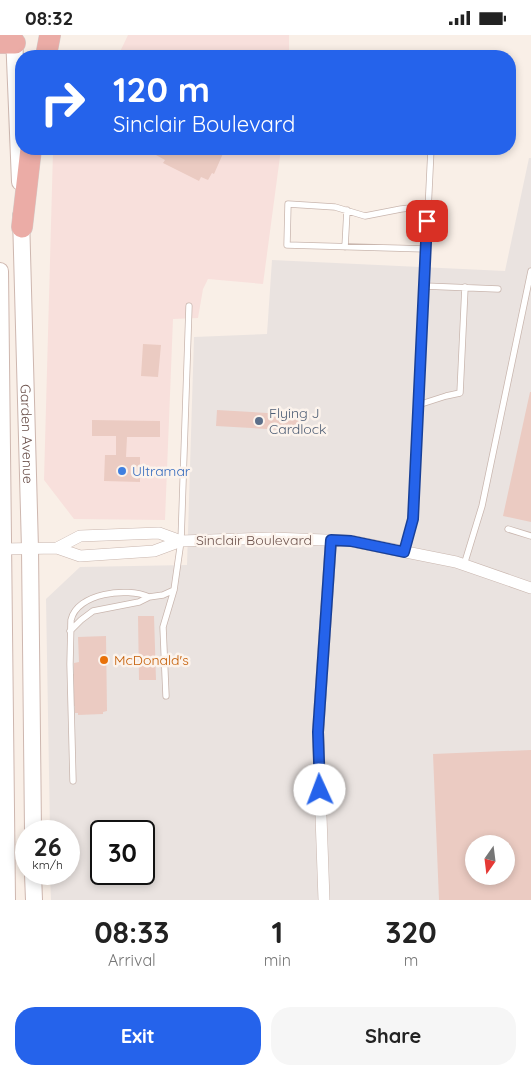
<!DOCTYPE html>
<style>
:root{--surface:#fff;--page:#f6f6f6;--text:#222;--muted:#767676;--accent:#2563eb}
body{margin:0;font-family:Quicksand,sans-serif;background:var(--page);color:var(--text);height:100vh;display:flex;flex-direction:column;font-size:19px;white-space:nowrap}
*{box-sizing:border-box;margin:0}
p{font-size:16px;color:var(--muted)}
.icon{flex:none;width:28px;height:28px;fill:none;stroke:currentColor;stroke-width:2;stroke-linecap:round;stroke-linejoin:round}
.map{position:relative;height:865px;overflow:hidden}
.panel{display:flex;flex-direction:column;background:var(--surface);flex:1}
.panel>*{flex:none}
.guide{position:absolute;left:15px;top:15px;width:501px;height:105px;border-radius:20px;box-shadow:0 2px 8px #0003;background:#2563eb;color:#fff;overflow:hidden}
.needle{width:32px;rotate:194deg}
.tools{position:absolute;left:465px;top:800px;display:grid;gap:10px}
.tools a{display:grid;place-items:center;width:50px;height:50px;border-radius:50%;background:var(--surface);box-shadow:0 2px 8px #0003;font-size:25px}
.speed{position:absolute;left:15px;top:785px;display:flex;gap:10px;font-size:25px;font-weight:700;text-align:center}
.speed>*{display:grid;place-content:center;width:65px;height:65px;border-radius:50%;background:var(--surface);box-shadow:0 2px 8px #0003;line-height:1}
.speed small{font-size:12px;font-weight:400}
.speed .limit{border:2px solid #111;border-radius:8px;background:#fff;color:#111}
.pin{position:absolute;display:grid;place-items:center;width:42px;height:42px;color:#fff;margin:-21px;border-radius:10px;box-shadow:0 2px 8px #0006}
.me{position:absolute;width:55px;margin:-28px;rotate:358deg;stroke-linejoin:round;filter:drop-shadow(0 0 4px #0008)}
.turn{display:flex;align-items:center;gap:18px;height:105px;padding:0 15px;font-size:22px}
.turn .icon{width:65px;height:65px;stroke-width:2.5}
.turn b{display:block;font-size:35px;line-height:42px}
.eta{display:flex;justify-content:space-evenly;align-items:center;height:85px;text-align:center}
.eta b{font-size:30px;font-weight:700;line-height:35px}
.action{display:flex;gap:10px;margin-top:auto;padding:10px 15px}
.action a{flex:1;height:58px;border-radius:20px;background:var(--accent);color:#fff;font-size:20px;font-weight:700;line-height:58px;text-align:center}
.action a+a{background:var(--page);color:var(--text)}
.status{display:flex;justify-content:space-between;align-items:center;height:35px;padding:0 25px;background:var(--surface);direction:ltr}
.status svg{height:14px;fill:currentColor}
.map>svg:first-child{display:block}
</style>
<div class="status"><b>08:32</b><svg viewBox="0 0 49 12"><path d="M0 12V9h3v3zM5 12V6h3v6zM10 12V3h3v9zM15 12V0h3v12zM26 1h20v11H26zM47 4h2v5h-2z"/></svg></div>
<div class="map">
<svg width="531" height="865" viewBox="0 0 531 865">
<rect width="100%" height="100%" fill="#f9efe7"/>
<path fill="#f8e0dc" d="M128 0H289V21H118Z
M61 114H281L263 249 208 244 203 254 198 283 173 284 165 485 74 484 44 445 53 116Z"/>
<path fill="#eae3e0" fill-rule="evenodd" d="M529 123H531V865H51L50 839H69V796H50L46 564 80 532 187 530 194 302 267 299 272 225 505 236ZM101 796H144V839H101ZM474 809H506V841H474Z"/>
<path fill="#ebcbc2" fill-rule="evenodd" d="M159 114H225L214 139 212 138 208 145 201 142 199 146 163 128 165 125 156 120Z
M143 309 161 310 158 342 141 341Z
M530 357H531V487L503 481Z
M217 375 302 380 301 396 216 391Z
M92 385 160 386V402H127L126 422H140V447L104 446 105 420H116V401H92Z
M138 581H154L156 645H139Z
M106 601 107 676 103 677V679L78 680V678H75V671H73L72 639H74V628L79 627 78 602Z
M531 715V865H439L433 719ZM474 809H506V841H474Z"/>
<g fill="none" stroke-linecap="round" stroke-linejoin="round">
<defs>
<path id="service" d="M345 212 347 175
M426 214 287 210 288 169 335 172 365 181 401 174 428 171
M424 251 498 254
M418 370 446 361 460 358 465 252
M508 494 531 501
M404 517 413 484 431 114
M464 530 482 471 531 236
M70 596 81 585 93 576 139 567 149 562 163 560 174 555
M166 661 163 592 174 555 181 506 189 271
M73 746 70 629 71 585C77 558 127 552 149 562"/>
<path id="minor" d="M57 513 80 501 159 498 181 506
M3 514 57 513 80 521 154 516 181 506 272 503 351 506 456 527 531 553
M324 865 318 697 331 505"/>
<g id="secondary">
<path d="M14 0 20 147"/>
<path id="s1" d="M21 181 30 514 33 796"/>
<path d="M0 236 7 865"/>
<path d="M33 839 34 865"/>
</g>
<path id="motorway" d="M0 8H15
M46 21 50 0
M22 192 31 114"/>
</defs>
<use href="#service" stroke="#c9b6ae" stroke-width="7"/>
<use href="#minor" stroke="#c9b6ae" stroke-width="12"/>
<use href="#secondary" stroke="#ceb7af" stroke-width="18"/>
<use href="#motorway" stroke="#d4ccca" stroke-width="22"/>
<use href="#service" stroke="#fff" stroke-width="5.5"/>
<use href="#minor" stroke="#fff" stroke-width="11"/>
<use href="#secondary" stroke="#fff" stroke-width="16"/>
<use href="#motorway" stroke="#ebaca6" stroke-width="21"/>
</g>
<g fill="none" stroke-linecap="round" stroke-linejoin="round">
<defs>
<path id="route" d="M320 755 318 697 331 505 351 506 404 517 413 484 427 186"/>
</defs>
<use href="#route" stroke="#184099" stroke-width="12"/>
<use href="#route" stroke="#2563eb" stroke-width="9"/>
</g>
<circle fill="#5c6f8a" stroke="#fcf3ec" stroke-width="2" cx="259" cy="386" r="5"/>
<circle fill="#3f7fe0" stroke="#fcf3ec" stroke-width="2" cx="122" cy="436" r="5"/>
<circle fill="#e8710a" stroke="#fcf3ec" stroke-width="2" cx="104" cy="625" r="5"/>
<g text-anchor="middle" stroke-width="5" stroke-linejoin="round" paint-order="stroke">
<g font-size="14" fill="#4e5e75" stroke="#fcf3ec" text-anchor="start">
<text x="269" y="383">Flying J<tspan x="269" dy="16">Cardlock</tspan></text>
</g>
<g font-size="14" fill="#6f554f" stroke="#fcf3ec">
<text dy="5" stroke="none"><textPath href="#s1" startOffset="218">Garden Avenue</textPath></text>
<text x="254" y="510">Sinclair Boulevard</text>
</g>
<g font-size="14" fill="#366cbe" stroke="#fcf3ec" text-anchor="start">
<text x="132" y="441">Ultramar</text>
</g>
<g font-size="14" fill="#c56008" stroke="#fcf3ec" text-anchor="start">
<text x="114" y="630">McDonald's</text>
</g>
</g>
</svg>
<div class="tools">
<a><svg class="needle" viewBox="-14 -14 28 28"><path d="M0-13l5 13h-10z" fill="#e53935"/><path d="M0 13l5-13h-10z" fill="#767676"/></svg></a>
</div>
<div class="speed"><div>26<small>km/h</small></div><div class="limit">30</div></div>
<div class="pin" style="left:427px;top:186px;background:#d93025"><svg class="icon" aria-label="arrive" viewBox="0 0 24 24"><path d="M6 21V4h12l-3 4 3 4H6"/></svg></div>
<svg class="me" style="left:320px;top:755px" viewBox="-20 -20 40 40"><circle r="19" fill="#fff"/><path d="M0-13L10 11 0 6-10 11z" fill="#2563eb"/></svg>
<div class="guide">
<div class="turn"><svg class="icon" aria-label="right" viewBox="0 0 24 24"><path d="M7 20v-9h11M14 6l5 5-5 5"/></svg><div><b>120 m</b>Sinclair Boulevard</div></div>
</div>
</div>
<section class="panel">
<div class="eta">
<div><b>08:33</b><p>Arrival</p></div>
<div><b>1</b><p>min</p></div>
<div><b>320</b><p>m</p></div>
</div>
<div class="action"><a>Exit</a><a>Share</a></div>
</section>
